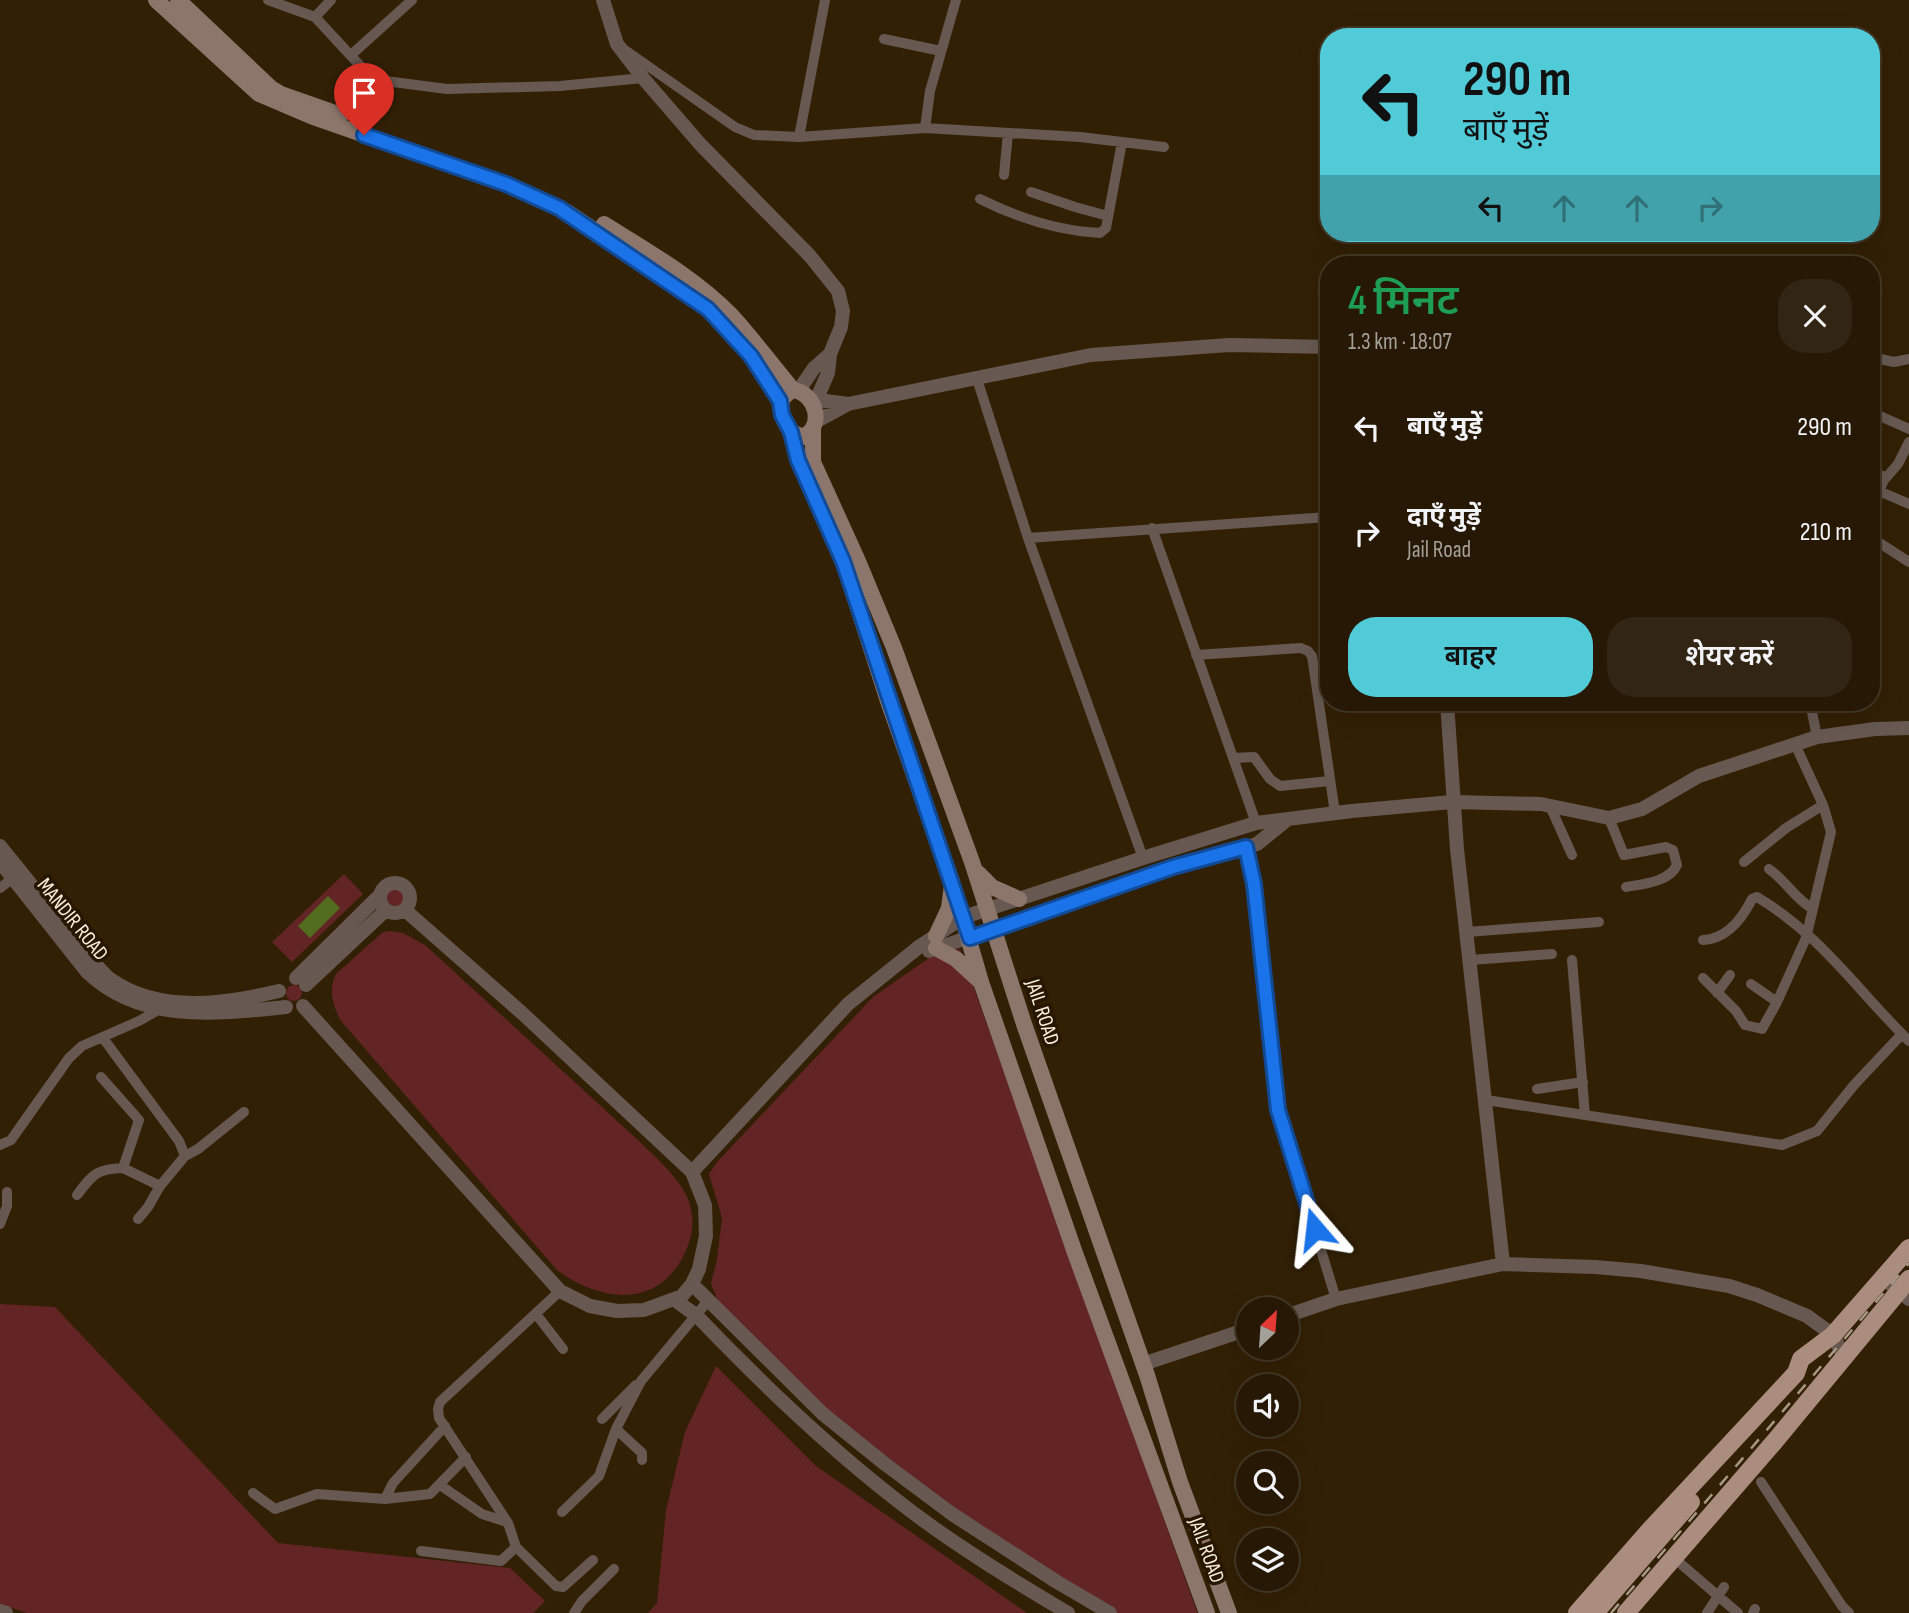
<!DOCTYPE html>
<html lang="hi">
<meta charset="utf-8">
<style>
:root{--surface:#261804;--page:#322513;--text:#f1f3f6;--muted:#a4a09a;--line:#423726;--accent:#52cbd8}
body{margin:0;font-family:"Sofia Sans Condensed","Noto Sans Devanagari",sans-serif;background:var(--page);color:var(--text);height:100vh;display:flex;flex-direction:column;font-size:26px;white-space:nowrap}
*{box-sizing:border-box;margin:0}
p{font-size:23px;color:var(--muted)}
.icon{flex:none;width:38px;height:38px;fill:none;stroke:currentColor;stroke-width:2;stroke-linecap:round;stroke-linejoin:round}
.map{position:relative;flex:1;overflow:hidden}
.details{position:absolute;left:1320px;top:256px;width:560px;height:455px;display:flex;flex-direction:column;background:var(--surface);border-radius:28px;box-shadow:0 7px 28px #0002,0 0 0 2px var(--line)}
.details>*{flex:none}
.banner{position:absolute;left:1320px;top:28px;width:560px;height:214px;border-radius:28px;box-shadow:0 7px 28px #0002,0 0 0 2px var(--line);background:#52cbd8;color:#111;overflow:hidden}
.needle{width:46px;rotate:25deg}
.controls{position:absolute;left:1236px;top:1297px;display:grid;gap:14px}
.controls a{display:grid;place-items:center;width:63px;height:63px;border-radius:50%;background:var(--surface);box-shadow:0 7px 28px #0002,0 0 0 2px var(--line);font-size:35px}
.pin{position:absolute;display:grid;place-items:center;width:60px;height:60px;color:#fff;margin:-72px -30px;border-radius:50% 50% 50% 0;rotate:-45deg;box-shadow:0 0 7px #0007}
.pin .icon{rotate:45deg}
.me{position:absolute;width:77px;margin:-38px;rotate:343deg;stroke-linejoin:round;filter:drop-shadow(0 0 5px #0008)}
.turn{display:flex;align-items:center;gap:24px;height:147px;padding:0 28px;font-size:32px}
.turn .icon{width:91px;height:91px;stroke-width:2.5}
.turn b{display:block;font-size:49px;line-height:60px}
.lanes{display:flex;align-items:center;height:66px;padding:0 28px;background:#0003;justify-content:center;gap:35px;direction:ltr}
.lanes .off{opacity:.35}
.round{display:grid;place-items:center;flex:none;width:74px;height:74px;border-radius:28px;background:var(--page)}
.headline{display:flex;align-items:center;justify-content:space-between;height:119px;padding:0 28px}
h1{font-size:42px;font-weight:600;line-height:52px;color:#1e9e55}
.primary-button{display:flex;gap:14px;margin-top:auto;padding:14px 28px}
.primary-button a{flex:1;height:80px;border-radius:28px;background:var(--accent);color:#111;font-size:28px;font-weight:600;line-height:80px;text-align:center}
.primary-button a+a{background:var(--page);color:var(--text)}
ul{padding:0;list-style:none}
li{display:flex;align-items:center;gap:21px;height:105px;padding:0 28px}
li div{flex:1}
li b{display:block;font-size:26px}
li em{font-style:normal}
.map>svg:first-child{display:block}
</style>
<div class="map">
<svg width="1909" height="1613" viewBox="0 0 1909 1613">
<rect width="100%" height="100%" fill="#322005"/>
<path fill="#632425" d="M344 874 363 894 292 962 272 942Z
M386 897a9 9 0 1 1 18 0a9 9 0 1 1-18 0Z
M391 931 403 933 425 945 640 1142C655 1157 673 1172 684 1191 694 1208 695 1229 687 1248 662 1309 603 1304 557 1270L341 1021C333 1006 328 990 336 974L383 932Z
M960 949 1197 1612V1613H1114L1035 1568 841 1427 722 1312 711 1283 717 1260 722 1218 709 1174 717 1162 873 997 929 958Z
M286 993a8 8 0 1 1 16 0a8 8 0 1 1-16 0Z
M0 1304 55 1307 278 1543 510 1568 545 1601 533 1613H27L0 1604Z
M716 1366 816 1466 1027 1613H648L657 1603 666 1510 685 1432Z"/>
<path fill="#536d1f" d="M328 896 340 908 310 938 298 926Z"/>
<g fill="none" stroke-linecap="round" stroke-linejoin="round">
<path stroke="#675952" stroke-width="10" d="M268 0 315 17 365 71 378 80 447 89 560 86 643 78
M315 17 331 0
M884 39 941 51
M625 50 735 127 754 135 799 137 925 128 1080 137 1164 147
M351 55 412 0
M925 128 930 91 956 0
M799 137 825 0
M1004 175 1008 133
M1031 192 1075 207 1108 216
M980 199C1016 217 1059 231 1100 233L1106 228 1122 142
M1871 357 1894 362 1909 359
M977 379 1028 538 1143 858
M1871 412 1909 429
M1909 442 1898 464 1884 480 1879 491 1909 504
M1871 471 1885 477
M1152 528 1256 823
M1028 538 1328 517
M1875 540 1909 562
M1196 655 1301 648 1308 651 1312 656 1335 813
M1810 702 1817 737
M1233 758 1254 757 1270 779 1280 786 1330 781
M1550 806 1572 855
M1609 818 1624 855 1666 847 1673 850 1677 865C1669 882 1643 884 1626 887
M1246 847 1254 884 1278 1110 1336 1299
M1744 862 1786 828 1823 805
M1769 869C1786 881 1795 899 1813 909
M0 888 13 878
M1467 932 1599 922
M1703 940C1727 939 1742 919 1752 899L1757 897C1821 935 1857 990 1909 1041
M1470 960 1552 954
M1572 960 1585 1115
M1703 978 1736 1011 1745 1025 1762 1029 1777 1002 1806 938 1831 832 1823 805 1795 744
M1751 984 1777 1002
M1717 993 1730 975
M103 1038 179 1141 185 1156 160 1186 148 1207 138 1219
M101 1077 139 1120 123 1168 160 1186
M1537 1089 1583 1082
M1486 1100 1782 1145 1817 1131 1854 1085 1902 1034
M0 1145 11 1140 69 1058 82 1046 139 1021 160 1009
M185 1156 198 1149 244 1112
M77 1195C93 1174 96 1169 123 1168
M0 1224 7 1206V1192
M560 1291 440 1402 438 1409 439 1418 508 1523 516 1547 556 1586 563 1587 593 1560
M536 1314 563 1349
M602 1419 636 1385
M642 1460V1453L616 1429 641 1381 707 1302
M1761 1482 1842 1606 1849 1613
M440 1485 482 1514 507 1522
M253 1493 275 1509 317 1494 385 1499 430 1494 466 1457
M385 1499 393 1483 445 1426
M562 1512 599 1476 616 1429
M421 1551 501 1561 516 1547
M1674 1558 1738 1613
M574 1613 582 1601 614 1569
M1707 1613 1724 1587
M1753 1613 1755 1609"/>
<path stroke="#675952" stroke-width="14" d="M603 0 617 44 643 78 700 144 810 256 838 291 843 311 841 327 830 354 828 373 814 405
M799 390 814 368 830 354
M811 399 848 404 1091 355 1229 345 1328 347
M815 422 848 404
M1447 702 1457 849 1503 1264
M0 846 88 955C95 963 101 972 110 979 159 1014 225 1004 279 991
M0 862 87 972C141 1024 218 1014 286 1007
M380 898a15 15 0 1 1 30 0a15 15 0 1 1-30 0Z
M929 951 1173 867 1257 844 1288 819
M296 978 380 895
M306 985 386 910
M303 1006 560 1291 590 1306 617 1311 644 1310 682 1296 692 1284 699 1269 706 1236 705 1205 692 1172 522 1013 405 910
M692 1172 848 1004 920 946 964 917 1143 858 1256 823 1352 811 1452 802 1541 804 1609 818 1642 809 1699 776 1817 737 1875 729 1909 728
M1883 1278 1909 1299
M692 1284 823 1414 885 1464 952 1514 1057 1582 1110 1613
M675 1300 697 1316C759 1381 824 1443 894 1498 948 1541 1009 1578 1068 1613
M1286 1316 1336 1299 1503 1264 1595 1267 1641 1271 1729 1286 1757 1295 1807 1316 1833 1335 1844 1357
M1143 1364 1248 1329
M0 1611 6 1613"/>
<path stroke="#8c766b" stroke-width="16" d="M156 0 259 94 313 117 506 184 567 212 679 287 717 317 751 356 781 401
M178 0 271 88 281 94 341 115
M604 224C647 251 695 278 731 315 753 339 772 365 793 390
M793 390C816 393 825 426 803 437L791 432C780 417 774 399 793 390Z
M813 428V462L858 561 894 648 972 862 1024 1024 1147 1375 1180 1482 1229 1613
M791 432 798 460 843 561 888 701 952 882 981 982 1075 1253 1207 1613
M978 873 992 887 1019 899
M936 936 949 908 952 885
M936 948 956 959 981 982"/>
<path stroke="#aa8d7e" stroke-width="18" d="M1577 1613 1648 1532 1796 1373 1801 1359 1833 1335 1909 1248
M1595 1613 1691 1502
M1626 1613 1775 1441 1909 1279"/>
<path stroke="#a79985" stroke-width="2.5" stroke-dasharray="12 12" stroke-linecap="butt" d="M1611 1613 1909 1263"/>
</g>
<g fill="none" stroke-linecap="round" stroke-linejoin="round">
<defs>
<path id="route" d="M364 135 506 184 559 208 708 309 751 356 780 401 782 415 791 432 798 460 843 561 970 938 1173 867 1246 847 1254 884 1278 1110 1315 1229"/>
</defs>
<use href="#route" stroke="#114b97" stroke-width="18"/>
<use href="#route" stroke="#1a73e8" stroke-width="12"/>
</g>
<g text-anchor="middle" stroke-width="7" stroke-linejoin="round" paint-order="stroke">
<g font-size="21" fill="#fbefe0" stroke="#281700">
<text transform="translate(73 919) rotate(51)" y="7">MANDIR ROAD</text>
<text transform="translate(1043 1012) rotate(72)" y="7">JAIL ROAD</text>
<text transform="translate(1207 1550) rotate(70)" y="7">JAIL ROAD</text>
</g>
</g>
</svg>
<div class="controls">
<a><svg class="needle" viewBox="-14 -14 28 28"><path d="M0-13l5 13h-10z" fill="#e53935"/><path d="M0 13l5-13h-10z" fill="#a4a09a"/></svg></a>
<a><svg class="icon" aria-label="sound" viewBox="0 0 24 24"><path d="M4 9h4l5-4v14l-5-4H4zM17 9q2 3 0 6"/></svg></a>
<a><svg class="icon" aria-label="search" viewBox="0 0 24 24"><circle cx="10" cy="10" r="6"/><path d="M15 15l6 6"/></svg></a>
<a><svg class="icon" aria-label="layers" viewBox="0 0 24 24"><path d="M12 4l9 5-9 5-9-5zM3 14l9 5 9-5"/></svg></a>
</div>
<div class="pin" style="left:364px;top:135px;background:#d93025"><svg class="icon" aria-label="arrive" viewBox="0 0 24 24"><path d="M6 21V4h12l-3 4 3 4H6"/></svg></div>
<svg class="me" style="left:1315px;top:1229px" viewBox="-20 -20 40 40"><path d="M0-17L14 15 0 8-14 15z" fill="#1a73e8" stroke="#fff" stroke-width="4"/></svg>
<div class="banner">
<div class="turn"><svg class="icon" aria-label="left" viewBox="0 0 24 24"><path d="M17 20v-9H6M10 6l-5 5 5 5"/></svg><div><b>290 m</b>बाएँ मुड़ें</div></div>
<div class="lanes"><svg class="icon" aria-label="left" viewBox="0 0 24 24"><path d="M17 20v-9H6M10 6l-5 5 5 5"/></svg><svg class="icon off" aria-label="ahead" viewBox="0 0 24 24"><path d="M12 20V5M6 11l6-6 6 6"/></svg><svg class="icon off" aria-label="ahead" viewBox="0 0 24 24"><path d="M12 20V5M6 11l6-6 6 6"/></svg><svg class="icon off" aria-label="right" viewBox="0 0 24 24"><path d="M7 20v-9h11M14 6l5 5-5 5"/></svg></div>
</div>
<section class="details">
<div class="headline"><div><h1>4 मिनट</h1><p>1.3 km · 18:07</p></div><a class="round"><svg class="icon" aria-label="close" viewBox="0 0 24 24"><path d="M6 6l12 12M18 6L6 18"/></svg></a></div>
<ul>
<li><svg class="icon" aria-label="left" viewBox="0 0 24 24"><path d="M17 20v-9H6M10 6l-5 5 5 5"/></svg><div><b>बाएँ मुड़ें</b></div><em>290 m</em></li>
<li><svg class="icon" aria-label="right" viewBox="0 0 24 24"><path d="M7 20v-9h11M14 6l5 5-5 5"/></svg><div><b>दाएँ मुड़ें</b><p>Jail Road</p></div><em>210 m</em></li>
</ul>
<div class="primary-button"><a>बाहर</a><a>शेयर करें</a></div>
</section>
</div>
